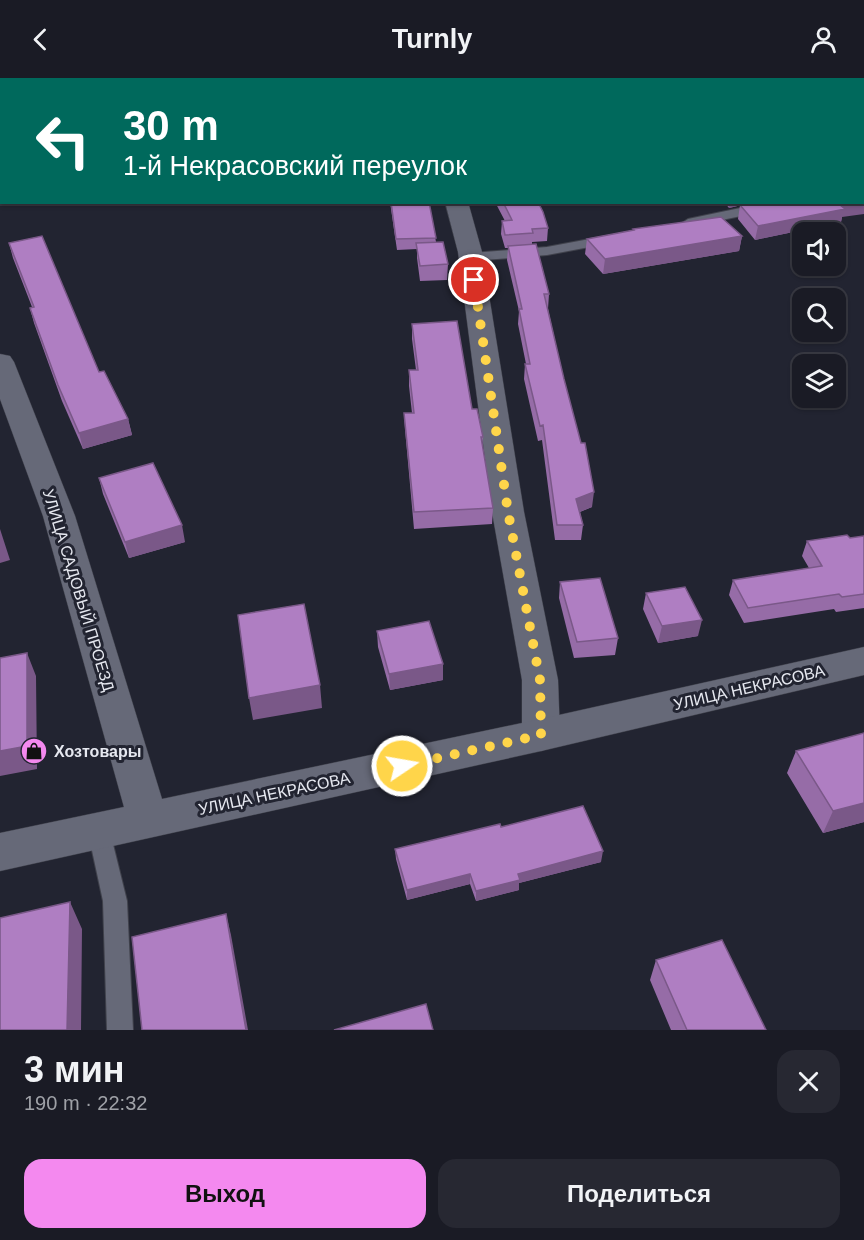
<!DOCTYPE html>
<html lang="ru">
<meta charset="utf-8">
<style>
:root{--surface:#1a1b25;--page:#272832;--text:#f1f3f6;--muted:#9fa1a7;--line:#383942;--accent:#f489ef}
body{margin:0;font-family:Helvetica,sans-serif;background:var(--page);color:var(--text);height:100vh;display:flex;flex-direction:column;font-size:22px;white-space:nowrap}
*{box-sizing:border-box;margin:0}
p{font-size:20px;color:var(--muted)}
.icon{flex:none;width:33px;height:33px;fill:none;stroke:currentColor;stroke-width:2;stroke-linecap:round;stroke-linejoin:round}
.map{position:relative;height:952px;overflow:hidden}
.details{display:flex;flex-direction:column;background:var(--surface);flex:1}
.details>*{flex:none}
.top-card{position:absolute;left:0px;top:0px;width:864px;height:126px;box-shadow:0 2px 4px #0004,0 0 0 2px var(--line);background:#00695c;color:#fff;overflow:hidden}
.fabs{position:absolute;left:792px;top:144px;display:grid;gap:12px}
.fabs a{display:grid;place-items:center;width:54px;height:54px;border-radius:12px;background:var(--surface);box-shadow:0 2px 4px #0004,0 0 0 2px var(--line);font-size:30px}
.pin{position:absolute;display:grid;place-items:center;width:51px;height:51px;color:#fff;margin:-26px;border:3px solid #fff;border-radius:50%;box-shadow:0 2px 6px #0007}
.me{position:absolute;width:66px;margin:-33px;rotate:78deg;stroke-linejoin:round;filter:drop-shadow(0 0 4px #0008)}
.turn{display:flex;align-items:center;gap:21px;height:126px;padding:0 24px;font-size:27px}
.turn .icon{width:78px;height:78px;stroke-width:2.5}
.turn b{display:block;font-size:42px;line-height:51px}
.round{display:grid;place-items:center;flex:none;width:63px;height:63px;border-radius:18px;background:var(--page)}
.headline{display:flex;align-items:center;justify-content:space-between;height:102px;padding:0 24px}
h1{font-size:36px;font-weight:700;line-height:45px}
.primary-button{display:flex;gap:12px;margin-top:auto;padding:12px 24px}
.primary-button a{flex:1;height:69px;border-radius:18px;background:var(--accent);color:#111;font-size:24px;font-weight:700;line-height:69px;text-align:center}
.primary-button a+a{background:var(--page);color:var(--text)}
header{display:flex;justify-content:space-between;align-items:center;height:78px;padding:0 24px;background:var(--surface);font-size:27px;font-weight:700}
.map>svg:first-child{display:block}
</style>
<header><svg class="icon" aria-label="back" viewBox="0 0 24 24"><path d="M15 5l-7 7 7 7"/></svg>Turnly<svg class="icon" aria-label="person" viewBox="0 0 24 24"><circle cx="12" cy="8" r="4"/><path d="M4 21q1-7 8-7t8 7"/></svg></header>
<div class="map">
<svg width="864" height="952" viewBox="0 0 864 952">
<rect width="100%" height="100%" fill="#222431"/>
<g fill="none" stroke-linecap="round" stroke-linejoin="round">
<defs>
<path id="service" d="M862 70H864V76H862Z
M769 124H795L789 128 688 149 682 145 688 141Z
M611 157 616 158 617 161 616 164 547 177 471 183 464 179 471 175 547 169Z
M99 744 107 747 110 754 127 823 133 952H107L103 823 88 754 91 747Z"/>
<path id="minor" d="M425 0H445V2H425Z
M445 124H468L482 174 524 434 558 602 560 657 555 668 541 673 527 668 522 657V602L492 434 458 174Z"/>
<path id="tertiary" d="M0 276 10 278 14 284 75 438 162 721 541 641 864 569V597L541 673 0 793V755L124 729 43 438 0 321Z"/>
</defs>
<use href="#service" stroke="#40424c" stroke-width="2"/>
<use href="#minor" stroke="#40424c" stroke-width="1"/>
<use href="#tertiary" stroke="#40424c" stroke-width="1"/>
<use href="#service" fill="#666978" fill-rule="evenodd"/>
<use href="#minor" fill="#666978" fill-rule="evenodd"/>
<use href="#tertiary" fill="#666978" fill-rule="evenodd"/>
</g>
<path fill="#966ca7" d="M113 0H138V2H114Z
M373 0H407L408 2H374Z
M390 124H429L436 164 448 186 447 202 420 203 417 180V171L397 172Z
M495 124H538L548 150 547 163 532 164V166L549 216 548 231 592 429 580 434 583 447 581 462H555L542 362 538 363 524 301 525 286H526L518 246 519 233 507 182 508 170H505L501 156 502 143H505Z
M724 124H754L729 130Z
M740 127 842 139 841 144 755 162 738 141Z
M633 151 742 158 739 173 603 196 585 176 587 161 633 152Z
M9 165 99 294 128 341 132 357 83 371 62 323 34 245 30 230 32 229 13 180Z
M412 246 472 331 483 359 482 368 493 430 492 446 414 451 405 351 404 335H412L409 308V292H416L412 261Z
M99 400 185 464 129 480 103 416Z
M864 458V530L836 534 834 531 744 545 729 517 733 502 809 490 802 478 807 463 850 460Z
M560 504 618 560 615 577 574 580 559 520Z
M646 515 698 558 658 565 643 531Z
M377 553 443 586V602L390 612 378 569Z
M796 673 864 744 823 755 787 695Z
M501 749 601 784 519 805V812L476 823 470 806 407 822 396 781 395 771Z
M656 882 766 952H671L650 902Z"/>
<path fill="#7a5888" d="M0 0H2L0 17Z
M864 37V47L862 48V38Z
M862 123H864V136L842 139 841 144 755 162 758 148 840 127 854 124H862Z
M730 124H754L729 130Z
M742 158 739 173 603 196 605 181Z
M128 341 132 357 83 371 79 355Z
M594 414 592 429 574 436 576 421Z
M182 447 185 464 129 480 125 464Z
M0 451 10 482 0 485Z
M702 542 698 558 658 565 662 548Z
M27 575 36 598 37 691 0 698V673Z
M443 586V602L390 612 389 596Z
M320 607 322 630 253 642 249 620Z
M864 725V744L823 755 833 733Z
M603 773 601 784 519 805V812L476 823V813L518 796Z
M470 796V806L407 822V812Z
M70 824 82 851 81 952H67Z
M226 836 231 857 248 952H246Z"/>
<path fill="#af7ec2" stroke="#7a5888" stroke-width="1.5" d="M382 0H407L408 2H383Z
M463 0H487L488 2H463Z
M823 0H864V37L862 38V2H815Z
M862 73 864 74V123H862Z
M391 124H429L436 160 396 161Z
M503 124H538L543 134 548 150 532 151 533 155 505 157 502 143 512 142Z
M755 124H854L840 127 845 131 758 148 740 127Z
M721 139 742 158 605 181 587 161 634 152 633 151Z
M42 158 99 294 104 293 128 341 79 355 58 307 30 230 34 229 9 165Z
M443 164 448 186 420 188 416 165Z
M536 166 549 216H544L564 301 581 365H585L594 414 576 421 583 447H557L543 347 540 348 525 286H530L519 231H522L508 168Z
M457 243 472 331H477L483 359H481L493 430 414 434 404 335H414L409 292H418L412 246Z
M153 385 182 447 125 464 99 400Z
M847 457 850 460 864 458V516L842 519 839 516 748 530 733 502 822 488 807 463Z
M600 500 618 560 577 564 560 504Z
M685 509 702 542 662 548 646 515Z
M304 526 320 607 249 620 238 537Z
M429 543 443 586 389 596 377 553Z
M27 575V668L0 673V580Z
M864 655V725L833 733 796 673Z
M583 728 603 773 518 796 520 802 476 813 470 796 407 812 395 771 500 746 501 749Z
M70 824 67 952H0V840Z
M226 836 246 952H142L132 859Z
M722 862 766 952H687L656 882Z
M426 926 433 952H334Z"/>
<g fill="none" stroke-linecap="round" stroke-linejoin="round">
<path stroke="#ffd54a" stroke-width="10" stroke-dasharray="0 18" d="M402 688 541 657 540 602 508 434 474 202"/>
</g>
<defs>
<symbol id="shop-disc" viewBox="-11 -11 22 22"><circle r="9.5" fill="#f489ef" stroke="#222431"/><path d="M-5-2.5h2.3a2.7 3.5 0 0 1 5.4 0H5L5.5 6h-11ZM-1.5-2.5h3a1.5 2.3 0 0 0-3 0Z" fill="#111"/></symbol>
</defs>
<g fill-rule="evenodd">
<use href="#shop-disc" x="19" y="658" width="30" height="30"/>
</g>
<g text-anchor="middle" stroke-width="6" stroke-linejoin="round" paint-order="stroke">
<g font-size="16" fill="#e6e8f0" stroke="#222431">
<text transform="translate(79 512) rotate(73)" y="6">УЛИЦА САДОВЫЙ ПРОЕЗД</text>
<text transform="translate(749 609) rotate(-13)" y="6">УЛИЦА НЕКРАСОВА</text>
<text transform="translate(274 715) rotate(-12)" y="6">УЛИЦА НЕКРАСОВА</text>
</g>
<g font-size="16" font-weight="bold" fill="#e6e8f0" stroke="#222431" text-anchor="start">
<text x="54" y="679">Хозтовары</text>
</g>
</g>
</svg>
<div class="fabs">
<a><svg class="icon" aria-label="sound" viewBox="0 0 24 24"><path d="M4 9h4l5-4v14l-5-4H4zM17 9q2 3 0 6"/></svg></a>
<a><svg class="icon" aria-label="search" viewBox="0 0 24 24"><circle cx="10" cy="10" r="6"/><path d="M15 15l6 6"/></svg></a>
<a><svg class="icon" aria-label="layers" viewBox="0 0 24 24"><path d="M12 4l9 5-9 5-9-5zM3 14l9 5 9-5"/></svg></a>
</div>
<div class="pin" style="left:474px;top:202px;background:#d93025"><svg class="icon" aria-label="arrive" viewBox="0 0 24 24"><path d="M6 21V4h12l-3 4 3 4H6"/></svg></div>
<svg class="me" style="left:402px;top:688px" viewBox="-20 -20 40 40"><circle r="17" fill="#ffd54a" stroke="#fff" stroke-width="3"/><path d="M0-11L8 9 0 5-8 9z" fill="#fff"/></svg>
<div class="top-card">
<div class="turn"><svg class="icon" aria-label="left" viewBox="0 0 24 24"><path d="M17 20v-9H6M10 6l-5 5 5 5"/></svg><div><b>30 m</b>1-й Некрасовский переулок</div></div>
</div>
</div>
<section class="details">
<div class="headline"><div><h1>3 мин</h1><p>190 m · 22:32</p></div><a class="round"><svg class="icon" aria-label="close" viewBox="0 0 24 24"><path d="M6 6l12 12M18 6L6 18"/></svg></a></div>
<div class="primary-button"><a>Выход</a><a>Поделиться</a></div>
</section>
